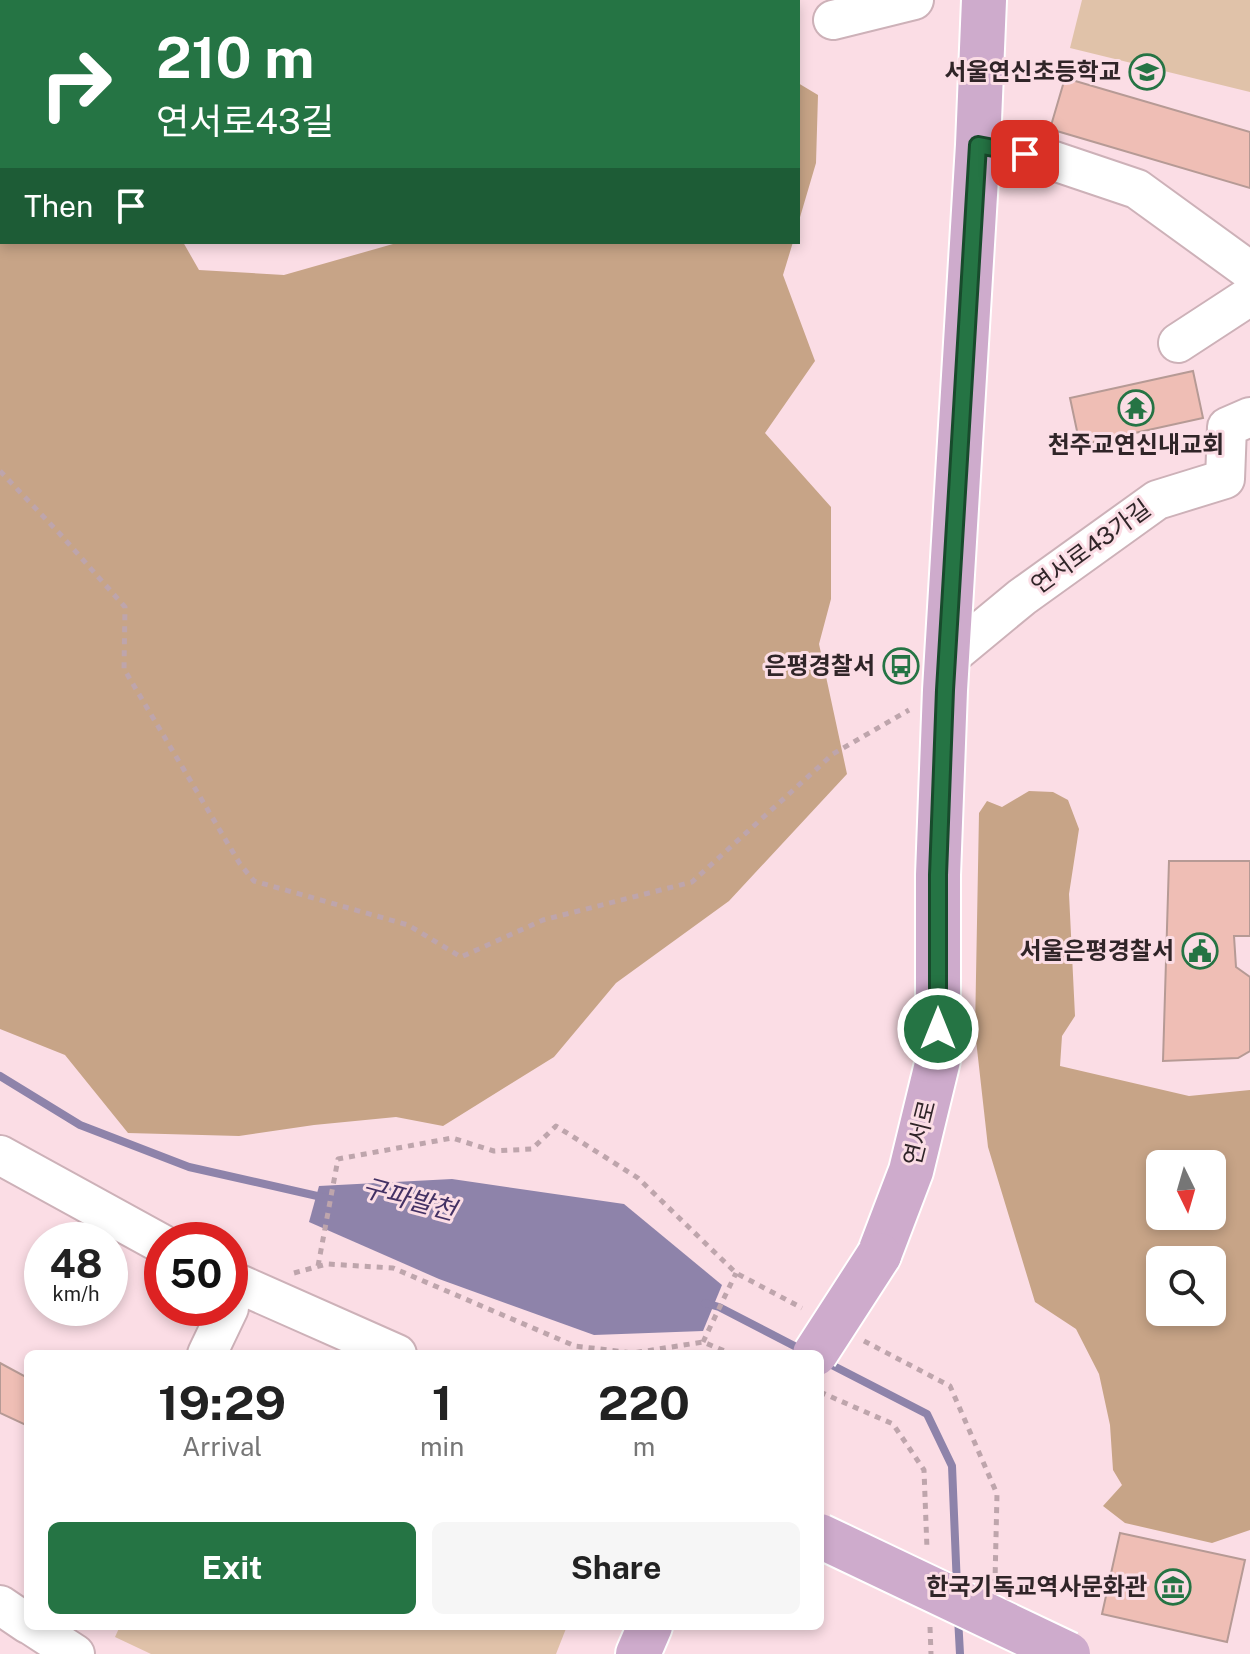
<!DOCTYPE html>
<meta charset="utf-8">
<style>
:root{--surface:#fff;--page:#f6f6f6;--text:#222;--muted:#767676;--accent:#257444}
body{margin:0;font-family:"Public Sans","Noto Sans KR",sans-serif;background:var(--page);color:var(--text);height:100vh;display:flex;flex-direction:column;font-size:30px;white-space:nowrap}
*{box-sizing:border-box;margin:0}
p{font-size:26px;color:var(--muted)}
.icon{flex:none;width:44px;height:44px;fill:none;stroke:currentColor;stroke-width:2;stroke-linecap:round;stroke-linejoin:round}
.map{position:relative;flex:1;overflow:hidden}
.sheet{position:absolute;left:24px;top:1350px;width:800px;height:280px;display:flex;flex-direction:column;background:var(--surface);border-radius:12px;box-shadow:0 4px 12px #0003}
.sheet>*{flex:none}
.hud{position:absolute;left:0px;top:0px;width:800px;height:244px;box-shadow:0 4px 12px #0003;background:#257444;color:#fff;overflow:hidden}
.needle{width:52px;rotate:175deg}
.fabs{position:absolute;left:1146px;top:1150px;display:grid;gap:16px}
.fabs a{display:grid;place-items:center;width:80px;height:80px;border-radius:12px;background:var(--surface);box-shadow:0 4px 12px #0003;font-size:40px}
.speed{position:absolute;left:24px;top:1222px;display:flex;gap:16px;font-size:40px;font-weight:700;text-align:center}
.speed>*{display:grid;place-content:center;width:104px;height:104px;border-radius:50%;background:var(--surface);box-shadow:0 4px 12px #0003;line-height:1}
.speed small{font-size:20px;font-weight:400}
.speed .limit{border:12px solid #d22;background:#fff;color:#111}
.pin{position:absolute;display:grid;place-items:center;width:68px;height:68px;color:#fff;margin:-34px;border-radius:16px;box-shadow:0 4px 12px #0006}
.me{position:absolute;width:88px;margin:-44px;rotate:0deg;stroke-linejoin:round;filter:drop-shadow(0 0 6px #0008)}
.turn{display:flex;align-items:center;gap:28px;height:168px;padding:0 24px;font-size:36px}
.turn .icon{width:104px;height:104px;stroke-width:2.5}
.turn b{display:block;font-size:56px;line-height:68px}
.then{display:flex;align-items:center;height:76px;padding:0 24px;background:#0003;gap:16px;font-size:30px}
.eta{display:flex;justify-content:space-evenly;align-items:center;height:136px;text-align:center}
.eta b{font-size:48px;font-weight:700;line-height:56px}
.button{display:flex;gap:16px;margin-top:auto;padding:16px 24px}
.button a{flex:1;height:92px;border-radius:12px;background:var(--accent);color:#fff;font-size:32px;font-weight:700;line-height:92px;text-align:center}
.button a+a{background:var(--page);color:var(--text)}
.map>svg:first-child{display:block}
</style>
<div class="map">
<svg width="1250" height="1654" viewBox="0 0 1250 1654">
<rect width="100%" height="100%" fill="#fbdde5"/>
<path fill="#e0c2a9" d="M1082 0H1250V92L1070 48Z
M120 1626H567L556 1654H151L115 1637Z"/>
<path fill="#c7a487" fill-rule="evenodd" d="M0 0H64L68 2H2V242H183L199 270 284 275 400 242H793L783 275 815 361 765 433 831 507V599L819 644 847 774 729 901 616 983 554 1057 443 1126 396 1117 314 1125 239 1136 128 1133 65 1055 0 1029Z
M551 0H769V2H551Z
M798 83 818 95 816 163 798 224Z
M1029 791 1053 792 1068 800 1079 829 1069 894 1075 1016 1062 1036 1060 1066 1189 1096 1250 1090V1530L1212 1543 1125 1523 1103 1506 1122 1485 1113 1470 1110 1425 1099 1374 1076 1329 1035 1302 988 1147 975 1031 979 813 987 801 1002 807ZM1160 1164H1212V1216H1160ZM1160 1260H1212V1312H1160Z"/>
<path fill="#8e83aa" d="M452 1179 624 1204 722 1285 703 1331 594 1335 439 1279 309 1222 319 1186Z"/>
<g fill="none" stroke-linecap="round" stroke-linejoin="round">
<path stroke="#8e83aa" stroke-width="8" d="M0 1076 80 1125 189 1167 326 1198
M705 1303 719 1307 804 1351
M824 1361 927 1414 952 1466 957 1587
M958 1617 960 1654"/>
</g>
<path fill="#efbeb5" stroke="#b69a95" stroke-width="2" d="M1065 78 1250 132V188L1050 129Z
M1193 371 1203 418 1080 445 1070 398Z
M1169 861H1250V936H1234L1236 967 1250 977V1051L1238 1058 1163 1061Z
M0 1363 28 1378V1426L0 1413Z
M1120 1533 1245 1560 1227 1642 1102 1614Z"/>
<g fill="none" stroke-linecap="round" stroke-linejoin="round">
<defs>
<path id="minor" d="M224 2 225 0
M833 20 914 0
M978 145 1045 158 1137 189 1250 271
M1178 343 1250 296
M947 659 1022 597 1157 500 1225 479 1227 427 1250 417
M0 1155 162 1244
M230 1280 397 1354
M207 1354 229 1308
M0 1605 28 1624
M32 1626 75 1654"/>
<path id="major" d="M879 1255 911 1171 938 1060V875L945 690 978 145 984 0
M638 1654 650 1626"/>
</defs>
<use href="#minor" stroke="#cdb1b8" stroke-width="42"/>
<use href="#major" stroke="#fff" stroke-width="48"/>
<path stroke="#bea5ac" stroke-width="5" stroke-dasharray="6 6" stroke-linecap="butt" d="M0 471 60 534 125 607 124 669 240 864 254 881 408 925 461 957 543 920 692 882 833 754 909 710
M318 1266 338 1159 452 1138 494 1151 532 1149 556 1126 638 1178 736 1273 802 1308
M294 1273 327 1264 393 1268 575 1346 633 1353 703 1342 732 1354
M864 1341 950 1386 997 1494 995 1581
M703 1342 736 1273
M820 1392 893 1424 924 1470 927 1549
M930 1627 931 1654"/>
<use href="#minor" stroke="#fff" stroke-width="38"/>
<use href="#major" stroke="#ceabcc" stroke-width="44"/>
<defs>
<path id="major-bridge" d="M815 1354 879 1255
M820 1536 1068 1654"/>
</defs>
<use href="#major-bridge" stroke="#fff" stroke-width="48" stroke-linecap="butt"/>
<use href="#major-bridge" stroke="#ceabcc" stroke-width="44"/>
</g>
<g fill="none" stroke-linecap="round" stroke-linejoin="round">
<defs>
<path id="route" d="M938 1029V875L945 690 978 145 1025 154"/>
</defs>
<use href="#route" stroke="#184b2c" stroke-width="20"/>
<use href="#route" stroke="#257444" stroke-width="14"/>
</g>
<defs>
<symbol id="school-ring" viewBox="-11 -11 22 22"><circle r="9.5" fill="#fbdde5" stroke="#257444" stroke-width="1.5"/><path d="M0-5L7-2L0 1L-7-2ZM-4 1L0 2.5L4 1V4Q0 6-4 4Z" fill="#257444"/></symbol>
<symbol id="temple-ring" viewBox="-11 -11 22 22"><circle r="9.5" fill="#fbdde5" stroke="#257444" stroke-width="1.5"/><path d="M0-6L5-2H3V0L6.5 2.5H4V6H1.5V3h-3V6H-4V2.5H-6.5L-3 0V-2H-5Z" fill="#257444"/></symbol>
<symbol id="bus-ring" viewBox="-11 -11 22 22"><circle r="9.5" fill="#fbdde5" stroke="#257444" stroke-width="1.5"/><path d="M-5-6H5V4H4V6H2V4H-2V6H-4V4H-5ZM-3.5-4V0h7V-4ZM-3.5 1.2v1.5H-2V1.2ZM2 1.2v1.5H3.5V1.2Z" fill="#257444"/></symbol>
<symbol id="civic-ring" viewBox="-11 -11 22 22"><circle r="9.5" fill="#fbdde5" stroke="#257444" stroke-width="1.5"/><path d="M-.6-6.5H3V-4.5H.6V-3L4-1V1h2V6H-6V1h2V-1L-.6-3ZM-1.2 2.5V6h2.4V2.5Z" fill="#257444"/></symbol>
<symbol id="museum-ring" viewBox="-11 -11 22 22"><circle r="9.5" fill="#fbdde5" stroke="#257444" stroke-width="1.5"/><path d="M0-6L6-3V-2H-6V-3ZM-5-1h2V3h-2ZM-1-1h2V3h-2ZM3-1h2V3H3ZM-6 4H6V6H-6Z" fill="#257444"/></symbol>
</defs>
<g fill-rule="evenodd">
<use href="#school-ring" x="1127" y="52" width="40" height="40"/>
<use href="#temple-ring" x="1116" y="388" width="40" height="40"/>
<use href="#bus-ring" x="881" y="646" width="40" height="40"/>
<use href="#civic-ring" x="1180" y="931" width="40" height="40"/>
<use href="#museum-ring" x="1153" y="1567" width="40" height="40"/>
</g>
<g text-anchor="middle" stroke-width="6" stroke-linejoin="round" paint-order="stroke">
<g font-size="24" font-weight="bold" fill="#302528" stroke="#fbdde5" text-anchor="end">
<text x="1121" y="80">서울연신초등학교</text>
<text x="1136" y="453" text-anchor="middle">천주교연신내교회</text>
<text x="875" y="674">은평경찰서</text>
<text x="1174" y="959">서울은평경찰서</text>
<text x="1147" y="1595">한국기독교역사문화관</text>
</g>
<g font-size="24" fill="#302528" stroke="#fbdde5">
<text transform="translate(1091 547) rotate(-36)" y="8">연서로43가길</text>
<text transform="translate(920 1133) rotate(-76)" y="8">연서로</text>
</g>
<g font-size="26" font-style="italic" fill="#433164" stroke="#fbdde5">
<text transform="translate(409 1199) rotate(15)" y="9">구파발천</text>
</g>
</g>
</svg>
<div class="fabs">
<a><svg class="needle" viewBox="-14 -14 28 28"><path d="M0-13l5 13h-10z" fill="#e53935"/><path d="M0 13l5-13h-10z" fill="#767676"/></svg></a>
<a><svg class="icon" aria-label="search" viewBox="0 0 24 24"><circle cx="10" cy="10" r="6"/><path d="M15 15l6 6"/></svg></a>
</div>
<div class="speed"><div>48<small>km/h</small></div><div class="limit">50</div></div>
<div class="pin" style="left:1025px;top:154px;background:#d93025"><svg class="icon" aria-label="arrive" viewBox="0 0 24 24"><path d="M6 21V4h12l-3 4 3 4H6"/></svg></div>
<svg class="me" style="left:938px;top:1029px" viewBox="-20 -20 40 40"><circle r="17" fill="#257444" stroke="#fff" stroke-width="3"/><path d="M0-11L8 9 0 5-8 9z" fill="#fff"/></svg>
<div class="hud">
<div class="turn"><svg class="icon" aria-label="right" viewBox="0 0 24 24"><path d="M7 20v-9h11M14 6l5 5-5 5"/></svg><div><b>210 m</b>연서로43길</div></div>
<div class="then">Then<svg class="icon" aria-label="arrive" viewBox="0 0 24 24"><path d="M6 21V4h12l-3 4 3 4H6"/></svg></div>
</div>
<section class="sheet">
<div class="eta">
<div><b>19:29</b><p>Arrival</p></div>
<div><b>1</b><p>min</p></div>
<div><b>220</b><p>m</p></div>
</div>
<div class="button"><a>Exit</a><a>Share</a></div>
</section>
</div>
